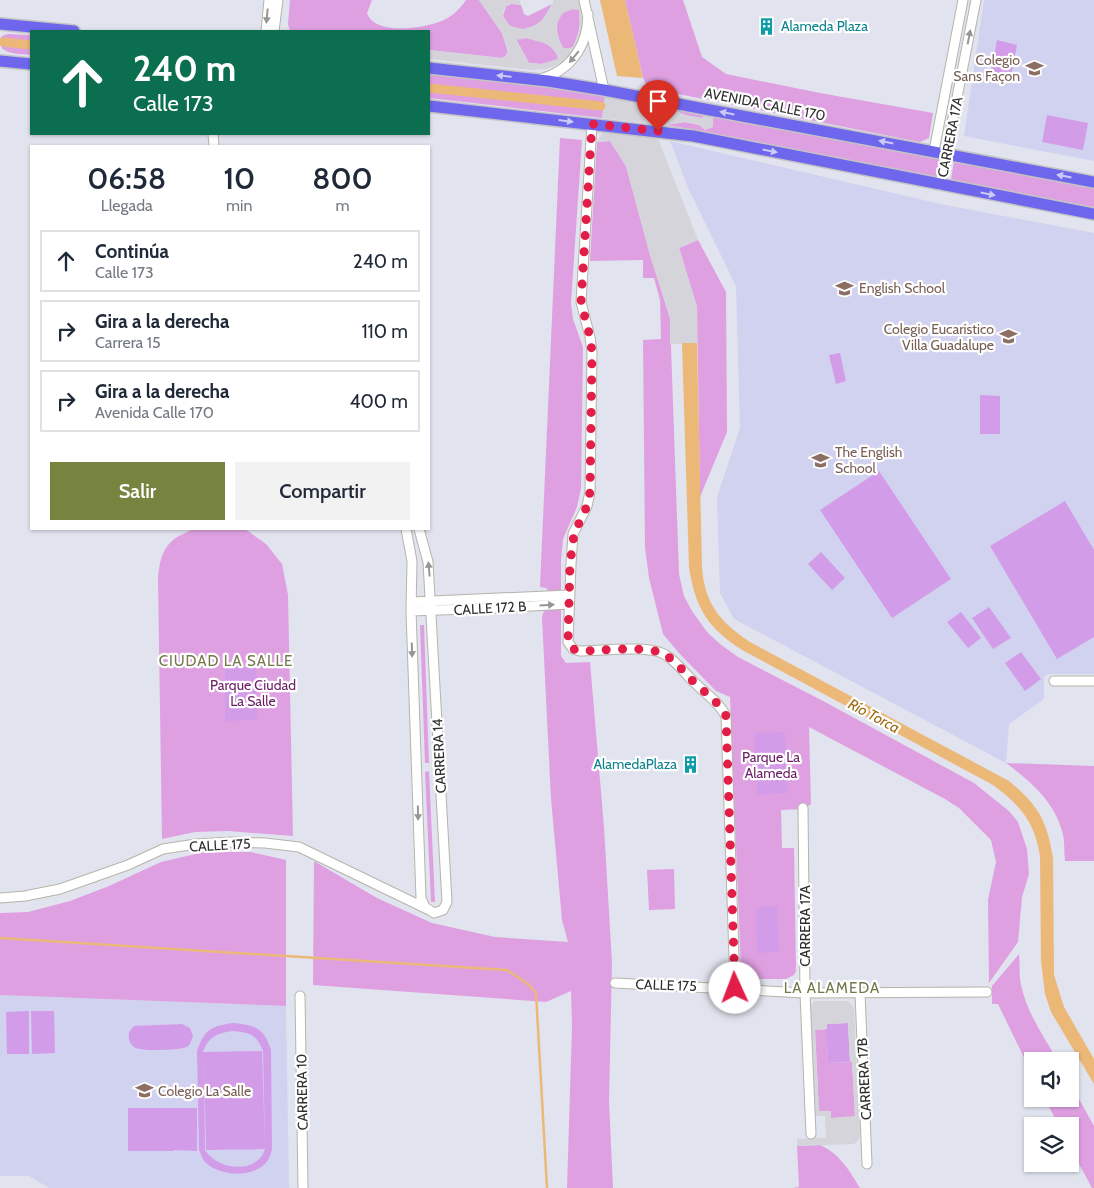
<!DOCTYPE html>
<html lang="es">
<meta charset="utf-8">
<style>
:root{--surface:#fff;--page:#f2f2f3;--text:#1f2937;--muted:#747a83;--line:#e0e1e3;--accent:#77843f}
body{margin:0;font-family:Cabin,sans-serif;background:var(--page);color:var(--text);height:100vh;display:flex;flex-direction:column;font-size:19px;white-space:nowrap}
*{box-sizing:border-box;margin:0}
p{font-size:16px;color:var(--muted)}
.icon{flex:none;width:28px;height:28px;fill:none;stroke:currentColor;stroke-width:2;stroke-linecap:round;stroke-linejoin:round}
.map{position:relative;flex:1;overflow:hidden}
.sheet{position:absolute;left:30px;top:145px;width:400px;height:385px;display:flex;flex-direction:column;background:var(--surface);border-radius:0px;box-shadow:0 1px 4px #0004}
.sheet>*{flex:none}
.banner{position:absolute;left:30px;top:30px;width:400px;height:105px;border-radius:0px;box-shadow:0 1px 4px #0004;background:#0b6e4f;color:#fff;overflow:hidden}
.controls{position:absolute;left:1024px;top:1052px;display:grid;gap:10px}
.controls a{display:grid;place-items:center;width:55px;height:55px;border-radius:0px;background:var(--surface);box-shadow:0 1px 4px #0004;font-size:25px}
.pin{position:absolute;display:grid;place-items:center;width:42px;height:42px;color:#fff;margin:-51px -21px;border-radius:50% 50% 50% 0;rotate:-45deg;box-shadow:0 0 5px #0007}
.pin .icon{rotate:45deg}
.me{position:absolute;width:55px;margin:-28px;rotate:358deg;stroke-linejoin:round;filter:drop-shadow(0 0 4px #0008)}
.turn{display:flex;align-items:center;gap:18px;height:105px;padding:0 20px;font-size:22px}
.turn .icon{width:65px;height:65px;stroke-width:2.5}
.turn b{display:block;font-size:35px;line-height:42px}
.eta{display:flex;justify-content:space-evenly;align-items:center;height:85px;text-align:center}
.eta b{font-size:30px;font-weight:600;line-height:35px}
.action{display:flex;gap:10px;margin-top:auto;padding:10px 20px}
.action a{flex:1;height:58px;border-radius:0px;background:var(--accent);color:#fff;font-size:20px;font-weight:600;line-height:58px;text-align:center}
.action a+a{background:var(--page);color:var(--text)}
ul{padding:0;list-style:none}
li{display:flex;align-items:center;gap:15px;height:62px;margin:0 10px 8px;padding:0 10px;border:2px solid var(--line);border-radius:0px}
li div{flex:1}
li b{display:block;font-size:19px}
li em{font-style:normal}
.map>svg:first-child{display:block}
</style>
<div class="map">
<svg width="1094" height="1188" viewBox="0 0 1094 1188">
<rect width="100%" height="100%" fill="#e1e3ee"/>
<path fill="#d1d2ef" d="M984 0H1094V161L964 136Z
M670 141 945 205 1094 233V674H1049L1044 676V699L1009 724 1006 763 734 619 720 593 717 497 740 428 736 286 689 190Z
M0 995 286 1006 289 1188H49L29 1176H0Z"/>
<path fill="#dfa0e2" d="M290 0H372L367 13C375 37 429 28 446 19 455 14 460 8 466 0H479L502 33 508 52 505 57 502 58 429 50V31H290L288 24Z
M625 0H683L702 57 726 74 820 93 933 113 929 138 920 142 648 88 643 78Z
M511 4 521 5 524 14 528 16 552 4C549 9 547 15 543 19 531 31 510 35 503 16L506 6Z
M573 9 579 10C581 24 579 34 573 47L569 49 563 48C555 34 552 12 573 9Z
M8 34 31 35V55C22 54 0 55 0 42 0 36 3 35 8 34Z
M526 38C538 39 556 45 558 59L542 64 529 63 516 39Z
M429 74 547 86 605 95 602 118 429 98Z
M669 108 939 157 940 159 937 177 934 178C844 160 755 140 666 125L685 122 699 125 701 118 685 115Z
M560 138 582 140 571 303 573 319 583 347 581 488 577 507 563 539 561 560V656L566 663 590 662 604 827 612 963 609 1101 613 1188H567L572 1026 571 991 546 1002 313 985 314 861 377 898 432 923 495 937 568 942 562 920 551 799 542 617 544 611C557 607 552 595 546 588L540 587Z
M610 141 626 166 650 255 670 318 679 574 684 596 692 611 707 632 720 644 738 657 825 702 974 783 1009 811 1018 822 1027 849 1029 874 1022 897 1018 942 989 983 988 900 996 862 991 840 959 808 945 799 809 727 811 804 804 809 781 810 782 848H794L796 971 794 975 786 979H753L743 975 741 970 730 697 716 691 678 652 663 634 649 578 645 548 643 340 661 339 660 300 654 278H643V260L590 261 597 142Z
M954 161 1094 186V207L952 181 951 179Z
M698 240 726 292 727 432 700 497 697 307 679 248Z
M193 529H245L266 544 282 564 288 595 293 836 228 831 195 832 162 839 158 578C159 566 161 550 172 541 177 536 186 533 193 529Z
M420 625H424L429 763H425Z
M1006 763 1094 766V861H1065C1064 852 1065 840 1062 831 1054 801 1030 781 1006 763Z
M429 771 435 902H431L425 772Z
M204 852H251L286 860V1006L0 995V913L28 912 70 901 109 886 161 862Z
M674 869 675 909 649 910 647 870Z
M1019 954C1020 964 1019 975 1021 985 1027 1013 1044 1037 1058 1061H1032V1074L998 1004H992V986Z
M827 1029 828 1063 852 1062 855 1117 831 1118 819 1112 815 1030Z
M1070 1083 1094 1126V1188H1092L1070 1147V1126H1059L1045 1099H1070Z
M820 1145C840 1154 849 1170 860 1188H792L799 1187 797 1146Z"/>
<path fill="#d39ce9" fill-rule="evenodd" d="M997 40 1017 45 1010 81 990 77Z
M1047 115 1088 123 1083 150 1042 142Z
M840 353 846 381 836 384 829 355Z
M980 395 1000 396V434H980Z
M879 471 951 579 892 618 820 510Z
M1065 501 1094 550V637L1057 659 990 546Z
M821 552 845 578 832 590 808 564Z
M989 607 1011 638 993 649 972 618Z
M961 612 981 638 968 648 947 622Z
M1021 652 1041 679 1025 691 1005 663Z
M225 667H256L257 720 225 721Z
M785 732 788 793 757 795 754 733Z
M777 906 779 952 757 953 756 907Z
M29 1011V1054H7L6 1012Z
M31 1011H54L55 1053 32 1054Z
M233 1023C255 1025 264 1028 271 1050L272 1149C271 1152 270 1157 268 1160 256 1179 218 1177 204 1161 202 1158 201 1154 199 1150L197 1051C204 1030 211 1026 233 1023ZM232 1031C248 1032 257 1034 263 1051L265 1146 262 1051 203 1052C208 1037 218 1033 232 1031ZM204 1056 206 1150 265 1149C257 1175 217 1170 205 1150Z
M848 1023 850 1062 828 1063 826 1024Z
M182 1024 190 1028 193 1036 190 1044 187 1047C179 1050 141 1052 134 1047 129 1043 128 1038 129 1032L134 1026Z
M128 1108H174V1151H128Z
M174 1108H197V1151L174 1150Z"/>
<path fill="#d4d4da" fill-rule="evenodd" d="M479 0H519L521 5 518 4H508L504 9 503 16 510 26 523 29 534 26 542 20 553 3V0H581L584 15 581 39 569 57 557 65 546 69 532 70 429 59V50L502 58 507 55 508 49 502 33ZM573 9 579 10 580 26 578 37 573 47 566 49 563 48 558 37 556 24 563 13ZM526 38 547 44 554 50 557 54 558 59 542 64 529 63 516 40Z
M605 95 669 108 685 115 701 118 705 115H709L713 118V127L705 130 699 125 685 122 666 125 602 118Z
M604 131 657 136 698 240 679 248 697 307V343L670 344V318L650 255 626 166 610 141 597 142Z
M814 1001H848L854 1008 860 1136 858 1141 854 1144 797 1146V1139L826 1138 825 1116H816L814 1113 810 1008ZM848 1023 850 1062H852L855 1116 831 1118V1111H819L815 1030 827 1029V1024Z"/>
<path fill="#ecb878" d="M600 0H625L643 78 617 76Z
M682 343H697L702 568C705 604 720 622 750 642L1009 781C1038 805 1047 820 1053 858L1054 975 1064 1007 1094 1059V1084L1051 1012 1045 994 1041 961 1040 856C1035 822 1020 805 993 785L744 651C708 629 695 608 689 567Z"/>
<g fill="none" stroke-linecap="round" stroke-linejoin="round">
<path stroke="#ecb878" stroke-width="2.5" d="M0 938 507 970 528 984 536 993 547 1188"/>
<path stroke="#ecb878" stroke-width="9" d="M3 42 31 45
M429 88 601 106"/>
<defs>
<path id="minor" d="M584 0 604 90
M266 31 269 0
M274 31 278 0
M540 79C571 71 588 45 588 14
M592 124 581 302 590 337 592 352 590 492 587 506 573 534 571 564 568 642 573 649 580 651C600 651 652 644 667 656 678 663 685 674 695 683 706 694 719 702 726 716L735 988
M213 134 214 146
M934 151 963 0
M940 185 976 0
M406 529 412 561 411 611 421 898 425 907 434 913 443 910 447 902 428 562 419 529
M411 602 569 595
M411 611 496 608 569 604
M1054 681H1094
M803 808 805 993 811 1134
M0 898 25 896 60 889 128 865 163 849 196 844 231 842 265 843 299 847 427 909
M615 983 805 993 987 992
M860 993 867 1164
M300 996 303 1188"/>
<path id="major" d="M0 24 74 31
M0 61 31 64
M429 68 548 81 604 90 1094 182
M429 106 693 136 1094 214"/>
</defs>
<use href="#minor" stroke="#b5b5aa" stroke-width="11"/>
<use href="#major" stroke="#c4c4c4" stroke-width="14"/>
<use href="#minor" stroke="#fff" stroke-width="9"/>
<use href="#major" stroke="#6e67ed" stroke-width="11"/>
</g>
<defs><path id="oneway-solid" d="M-6-.8H1V-3.2L6.5 0L1 3.2V.8H-6Z" transform="scale(1.25)"/></defs>
<g fill="#969696">
<use href="#oneway-solid" transform="translate(267 16) rotate(95)"/>
<use href="#oneway-solid" transform="translate(969 37) rotate(-79)"/>
<use href="#oneway-solid" transform="translate(574 57) rotate(129)"/>
<use href="#oneway-solid" transform="translate(429 569) rotate(-95)"/>
<use href="#oneway-solid" transform="translate(547 605) rotate(-4)"/>
<use href="#oneway-solid" transform="translate(412 650) rotate(88)"/>
<use href="#oneway-solid" transform="translate(418 813) rotate(89)"/>
</g>
<g fill="#cccaf9">
<use href="#oneway-solid" transform="translate(504 76) rotate(-174)"/>
<use href="#oneway-solid" transform="translate(727 113) rotate(-169)"/>
<use href="#oneway-solid" transform="translate(566 121) rotate(7)"/>
<use href="#oneway-solid" transform="translate(886 142) rotate(-169)"/>
<use href="#oneway-solid" transform="translate(770 151) rotate(11)"/>
<use href="#oneway-solid" transform="translate(1064 176) rotate(-169)"/>
<use href="#oneway-solid" transform="translate(988 194) rotate(11)"/>
</g>
<g fill="none" stroke-linecap="round" stroke-linejoin="round">
<path stroke="#e11d48" stroke-width="9" stroke-dasharray="0 16.2" d="M658 131 592 124 581 302 590 337 592 352 590 492 587 506 574 534 570 564 568 642 573 649 580 651C601 651 652 644 667 656 678 663 685 674 695 683 706 694 719 702 726 716L735 988"/>
</g>
<defs>
<symbol id="building-bare" viewBox="-9 -9 18 18"><path d="M-4-6H4V6H1V3H-1V6H-4ZM-2.5-4.3h1.7v1.8h-1.7ZM.8-4.3h1.7v1.8H.8ZM-2.5-1h1.7V.8h-1.7ZM.8-1h1.7V.8H.8Z" fill="#0f9aa8" stroke="#fff" stroke-width="2.5" paint-order="stroke"/></symbol>
<symbol id="school-bare" viewBox="-9 -9 18 18"><path d="M0-5L7-2L0 1L-7-2ZM-4 1L0 2.5L4 1V4Q0 6-4 4Z" fill="#8d6e63" stroke="#fff" stroke-width="2.5" paint-order="stroke"/></symbol>
</defs>
<g fill-rule="evenodd">
<use href="#building-bare" x="754" y="14" width="25" height="25"/>
<use href="#school-bare" x="1022" y="56" width="25" height="25"/>
<use href="#school-bare" x="832" y="276" width="25" height="25"/>
<use href="#school-bare" x="996" y="324" width="25" height="25"/>
<use href="#school-bare" x="808" y="448" width="25" height="25"/>
<use href="#building-bare" x="678" y="752" width="25" height="25"/>
<use href="#school-bare" x="132" y="1078" width="25" height="25"/>
</g>
<g text-anchor="middle" stroke-width="4.5" stroke-linejoin="round" paint-order="stroke">
<g font-size="14" fill="#0d838f" stroke="#fff" text-anchor="start">
<text x="781" y="31">Alameda Plaza</text>
<text x="677" y="769" text-anchor="end">AlamedaPlaza</text>
</g>
<g font-size="14" fill="#785e54" stroke="#fff" text-anchor="start">
<text x="1020" y="65" text-anchor="end">Colegio<tspan x="1020" dy="16">Sans Façon</tspan></text>
<text x="859" y="293">English School</text>
<text x="994" y="334" text-anchor="end">Colegio Eucarístico<tspan x="994" dy="16">Villa Guadalupe</tspan></text>
<text x="835" y="457">The English<tspan x="835" dy="16">School</tspan></text>
<text x="158" y="1096">Colegio La Salle</text>
</g>
<g font-size="14" fill="#2e2e2e" stroke="#fff">
<text transform="translate(765 104) rotate(11)" y="5">AVENIDA CALLE 170</text>
<text transform="translate(950 137) rotate(-79)" y="5">CARRERA 17A</text>
<text transform="translate(490 608) rotate(-3)" y="5">CALLE 172 B</text>
<text transform="translate(439 756) rotate(-93)" y="5">CARRERA 14</text>
<text transform="translate(220 845) rotate(-3)" y="5">CALLE 175</text>
<text transform="translate(805 926) rotate(-90)" y="5">CARRERA 17A</text>
<text transform="translate(666 985) rotate(2)" y="5">CALLE 175</text>
<text transform="translate(864 1079) rotate(-93)" y="5">CARRERA 17B</text>
<text transform="translate(302 1092) rotate(-91)" y="5">CARRERA 10</text>
</g>
<g font-size="14" fill="#6a1e64" stroke="#fff">
<text x="253" y="690">Parque Ciudad<tspan x="253" dy="16">La Salle</tspan></text>
<text x="771" y="762">Parque La<tspan x="771" dy="16">Alameda</tspan></text>
</g>
<g font-size="15" letter-spacing="1" fill="#74794b" stroke="#fff">
<text x="226" y="666">CIUDAD LA SALLE</text>
<text x="832" y="993">LA ALAMEDA</text>
</g>
<g font-size="15" font-style="italic" fill="#9d6a12" stroke="#fff">
<text transform="translate(874 716) rotate(28)" y="5">Río Torca</text>
</g>
</g>
</svg>
<div class="controls">
<a><svg class="icon" aria-label="sound" viewBox="0 0 24 24"><path d="M4 9h4l5-4v14l-5-4H4zM17 9q2 3 0 6"/></svg></a>
<a><svg class="icon" aria-label="layers" viewBox="0 0 24 24"><path d="M12 4l9 5-9 5-9-5zM3 14l9 5 9-5"/></svg></a>
</div>
<div class="pin" style="left:658px;top:131px;background:#d93025"><svg class="icon" aria-label="arrive" viewBox="0 0 24 24"><path d="M6 21V4h12l-3 4 3 4H6"/></svg></div>
<svg class="me" style="left:735px;top:988px" viewBox="-20 -20 40 40"><circle r="19" fill="#fff"/><path d="M0-13L10 11 0 6-10 11z" fill="#e11d48"/></svg>
<div class="banner">
<div class="turn"><svg class="icon" aria-label="ahead" viewBox="0 0 24 24"><path d="M12 20V5M6 11l6-6 6 6"/></svg><div><b>240 m</b>Calle 173</div></div>
</div>
<section class="sheet">
<div class="eta">
<div><b>06:58</b><p>Llegada</p></div>
<div><b>10</b><p>min</p></div>
<div><b>800</b><p>m</p></div>
</div>
<ul>
<li><svg class="icon" aria-label="ahead" viewBox="0 0 24 24"><path d="M12 20V5M6 11l6-6 6 6"/></svg><div><b>Continúa</b><p>Calle 173</p></div><em>240 m</em></li>
<li><svg class="icon" aria-label="right" viewBox="0 0 24 24"><path d="M7 20v-9h11M14 6l5 5-5 5"/></svg><div><b>Gira a la derecha</b><p>Carrera 15</p></div><em>110 m</em></li>
<li><svg class="icon" aria-label="right" viewBox="0 0 24 24"><path d="M7 20v-9h11M14 6l5 5-5 5"/></svg><div><b>Gira a la derecha</b><p>Avenida Calle 170</p></div><em>400 m</em></li>
</ul>
<div class="action"><a>Salir</a><a>Compartir</a></div>
</section>
</div>
